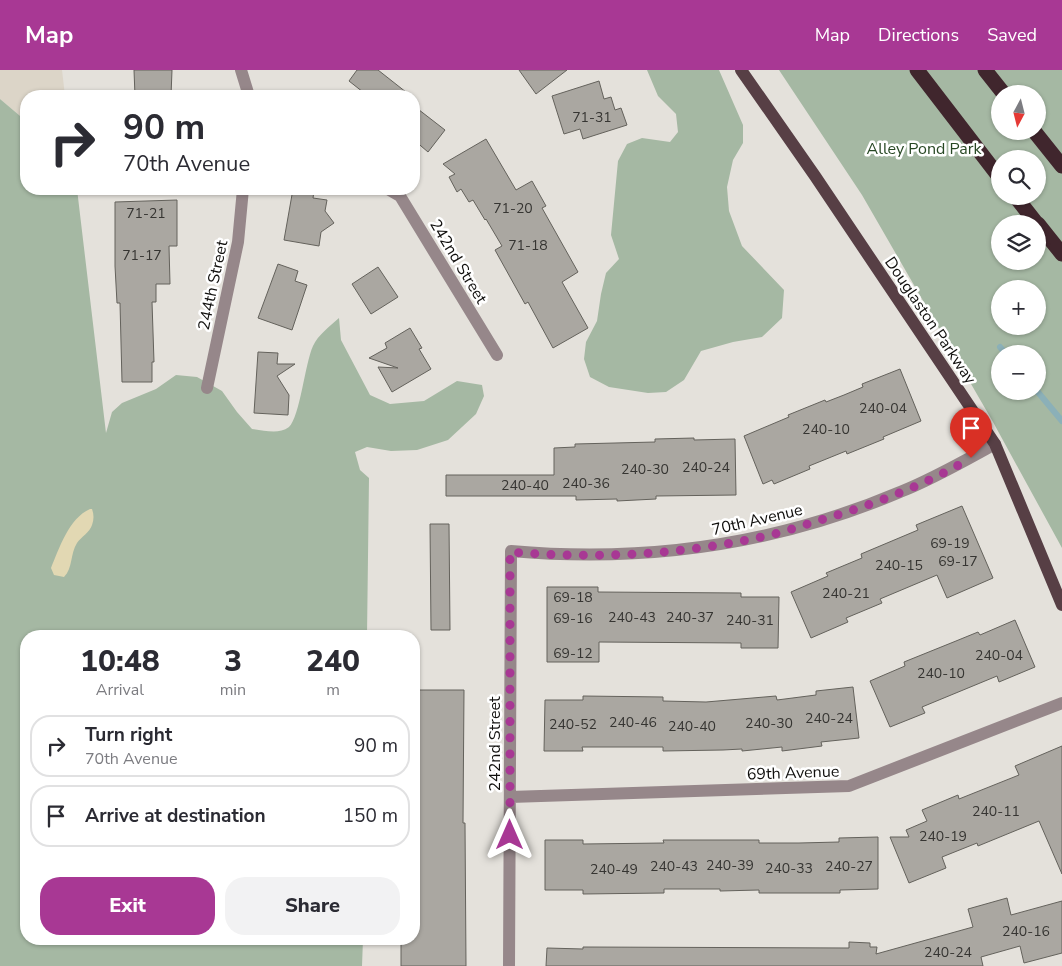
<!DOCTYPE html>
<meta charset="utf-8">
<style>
:root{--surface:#fff;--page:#f2f2f3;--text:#2b2b33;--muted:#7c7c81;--line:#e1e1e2;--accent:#a83894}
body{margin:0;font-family:"Nunito Sans",sans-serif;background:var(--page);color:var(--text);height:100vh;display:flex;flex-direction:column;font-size:19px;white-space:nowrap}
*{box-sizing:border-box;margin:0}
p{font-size:16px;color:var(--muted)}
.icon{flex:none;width:28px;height:28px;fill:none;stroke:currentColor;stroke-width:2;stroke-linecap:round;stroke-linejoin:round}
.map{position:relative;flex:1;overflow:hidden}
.sheet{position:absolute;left:20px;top:560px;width:400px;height:315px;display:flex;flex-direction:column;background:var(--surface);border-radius:20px;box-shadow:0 1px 4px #0004}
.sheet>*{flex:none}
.guide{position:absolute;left:20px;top:20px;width:400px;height:105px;border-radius:20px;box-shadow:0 1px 4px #0004;background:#fff;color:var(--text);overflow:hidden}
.needle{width:32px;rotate:187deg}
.buttons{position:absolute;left:991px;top:15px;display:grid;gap:10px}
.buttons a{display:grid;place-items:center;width:55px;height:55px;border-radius:50%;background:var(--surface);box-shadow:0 1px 4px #0004;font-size:25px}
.pin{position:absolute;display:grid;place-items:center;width:42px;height:42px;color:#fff;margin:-51px -21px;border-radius:50% 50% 50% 0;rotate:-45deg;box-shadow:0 0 5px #0007}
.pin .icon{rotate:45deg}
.me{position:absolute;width:55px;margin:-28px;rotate:0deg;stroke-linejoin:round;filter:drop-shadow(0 0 4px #0008)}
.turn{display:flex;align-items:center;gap:18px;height:105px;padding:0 20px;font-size:22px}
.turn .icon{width:65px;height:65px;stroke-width:2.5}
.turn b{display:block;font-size:35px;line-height:42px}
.eta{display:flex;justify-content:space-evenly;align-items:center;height:85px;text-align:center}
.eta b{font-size:30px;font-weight:800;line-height:35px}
.cta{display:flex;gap:10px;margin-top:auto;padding:10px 20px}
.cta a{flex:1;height:58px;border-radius:20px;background:var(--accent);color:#fff;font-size:20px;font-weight:800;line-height:58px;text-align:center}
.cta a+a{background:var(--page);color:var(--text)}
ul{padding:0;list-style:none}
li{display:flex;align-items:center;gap:15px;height:62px;margin:0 10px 8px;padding:0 10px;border:2px solid var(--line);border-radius:20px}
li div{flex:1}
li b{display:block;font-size:19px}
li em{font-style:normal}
header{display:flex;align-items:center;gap:30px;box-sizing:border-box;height:70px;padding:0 25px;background:var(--accent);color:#fff}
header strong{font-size:24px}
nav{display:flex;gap:28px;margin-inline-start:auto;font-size:18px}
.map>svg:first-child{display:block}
</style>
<header>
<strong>Map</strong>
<nav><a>Map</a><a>Directions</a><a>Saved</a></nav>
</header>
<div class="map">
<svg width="1062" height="896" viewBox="0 0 1062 896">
<rect width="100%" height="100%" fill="#e4e1db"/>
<path fill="#dcd5c8" d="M0 0H62L65 26H26V51L0 29Z"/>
<path fill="#a5b8a3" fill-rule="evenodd" d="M647 0H719L743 55V73L733 90 727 117 729 141 742 176 784 220 782 248 762 267 733 272 701 281 684 310 666 322 648 323 609 317 590 307 584 289 586 272 597 251 601 224 606 203 619 189 611 165 618 91 627 74 642 68 670 72 678 62 676 44 658 26Z
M779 0H1062V478L993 352 862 125ZM1000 24H1038V61H1000ZM1000 89H1038V126H1000ZM1000 154H1038V191H1000ZM1000 219H1038V256H1000ZM1000 284H1038V321H1000Z
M0 29 26 51V119H77L106 363 112 342 122 333 156 319 176 305 197 307 222 321 237 342 252 359C264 360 278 365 289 357 300 347 305 293 313 276 318 265 330 256 339 248L341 270 370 325 390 334 424 331 457 311 482 315 484 326 476 344 448 370 417 380 391 381 367 377 355 382 360 400 369 408 367 566H26V869H363L362 896H0Z"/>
<path fill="#e2d8b3" d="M90 439H92C94 444 94 450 92 455 90 462 81 467 77 473 70 484 73 498 64 507L54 505 51 498C59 479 69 448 90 439Z"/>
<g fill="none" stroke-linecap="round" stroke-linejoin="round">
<path stroke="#8bb0b8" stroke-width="6" d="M1000 277 1006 284
M1037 321 1062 351"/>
</g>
<path fill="#aaa7a1" stroke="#64625c" d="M134 0H172L171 26H135Z
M357 0H378L411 26H368L349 11Z
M519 0H567L536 24Z
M599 11 604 29 611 27 615 40 621 38 627 55 583 69 580 59 564 64 552 26Z
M414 36 445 60 428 82 414 70Z
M486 69 516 120 532 111 546 136 542 138 578 202 562 212 588 258 553 278 528 232 525 234 495 180 502 176 486 149 485 150 473 130 469 132 461 119 457 122 449 107 455 104 443 94Z
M293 119 314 121 313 128 327 130 325 141 334 153 321 162 319 176 284 170Z
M177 130V176H169L170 214H156V232H152L154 292H152V312H122L120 233H117L115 196V132Z
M278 194 298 201 295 211 307 215 292 260 258 248Z
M378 197 398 227 371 244 352 214Z
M410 258 422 278 419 279 431 299 392 322 378 297 398 298 369 288 387 278 385 273Z
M258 282 278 283 277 294H295L277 306 289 325 288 345 254 343Z
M900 299 921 351 883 367 884 369 847 384 846 381 809 396 810 399 774 414 772 410 763 414 744 366 789 347 788 345 825 330 826 332 844 325 863 317 862 314Z
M694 368V370L735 369 736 425 656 426V429L617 431V429L576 430V426H446V405H554V378L575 377V374L655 372V369Z
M962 436 993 508 947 528 937 505 880 529 882 533 846 548 848 552 811 568 791 522 828 506 826 503 862 488 861 484 918 460 916 455Z
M430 454H449L450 560H431Z
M547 517H598V522L741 523V527H779L778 578H741V573L599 572V592H547Z
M1015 550 1035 597 999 612 997 606 922 637 925 643 890 657 870 611 905 596 904 592 956 571 978 562 980 565Z
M853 617 859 668 821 672 822 676 782 681V677L742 681V679L723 680 663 681V677H582L583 681H544L545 630H583V626L663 627V631L706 632 776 626 777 630 816 625V621Z
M414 620H464L463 753H465L466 896H401V869H414Z
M1062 676V804L1039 751 978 776 977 773 942 787 946 798 909 813 890 767H909L906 760 927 751 922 740 958 725 959 729 1019 705 1015 696Z
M878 767V819L840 820V823H759V820L720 821V819H664V823L583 824V820H545V770H583V774L664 773 663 770H759V773H799L839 772V768Z
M1007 828 1011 845 1062 831V883L1024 893 1020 876 981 887 983 896H546L547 878 583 879V877L849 878V872L870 873V877H877L876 884 973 857 968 839Z"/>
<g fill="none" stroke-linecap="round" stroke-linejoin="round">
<path stroke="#96878a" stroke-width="12" d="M241 0 249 26
M388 119 400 126 497 285
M207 318 238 172 243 119
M510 727 849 716 1062 633
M509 896 511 481C645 493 775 475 900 422 933 409 964 391 995 374"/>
<path stroke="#573f45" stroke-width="12" d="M741 0 815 106 995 374 1062 535"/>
<path stroke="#40262d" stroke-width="15" d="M917 0 1000 108
M985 0 1004 24
M1034 61 1062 96
M1015 126 1037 154
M1038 154 1062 184"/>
</g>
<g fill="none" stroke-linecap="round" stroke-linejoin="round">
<path stroke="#a83894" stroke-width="9" stroke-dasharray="0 16.2" d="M510 765V482C598 489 685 485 770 465 788 461 806 454 824 449 875 434 925 415 971 388"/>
</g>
<g text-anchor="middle" stroke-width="5" stroke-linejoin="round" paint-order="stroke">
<g font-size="14" fill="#363532">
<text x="592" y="52">71-31</text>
<text x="513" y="143">71-20</text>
<text x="146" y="148">71-21</text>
<text x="528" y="180">71-18</text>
<text x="142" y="190">71-17</text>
<text x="883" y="343">240-04</text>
<text x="826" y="364">240-10</text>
<text x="706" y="402">240-24</text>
<text x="645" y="404">240-30</text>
<text x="586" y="418">240-36</text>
<text x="525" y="420">240-40</text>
<text x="950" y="478">69-19</text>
<text x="958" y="496">69-17</text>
<text x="899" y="500">240-15</text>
<text x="846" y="528">240-21</text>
<text x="573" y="532">69-18</text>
<text x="632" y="552">240-43</text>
<text x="690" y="552">240-37</text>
<text x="573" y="553">69-16</text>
<text x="750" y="555">240-31</text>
<text x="573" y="588">69-12</text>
<text x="999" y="590">240-04</text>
<text x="941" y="608">240-10</text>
<text x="829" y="653">240-24</text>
<text x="633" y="657">240-46</text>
<text x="769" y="658">240-30</text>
<text x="573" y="659">240-52</text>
<text x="692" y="661">240-40</text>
<text x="996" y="746">240-11</text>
<text x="943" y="771">240-19</text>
<text x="730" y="800">240-39</text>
<text x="674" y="801">240-43</text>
<text x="849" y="801">240-27</text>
<text x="789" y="803">240-33</text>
<text x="614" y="804">240-49</text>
<text x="1026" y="866">240-16</text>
<text x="948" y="887">240-24</text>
</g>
<g font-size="16" fill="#274723" stroke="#fff">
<text x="924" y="84">Alley Pond Park</text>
</g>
<g font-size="16" fill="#100f0d" stroke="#fff">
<text transform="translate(459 191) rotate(59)" y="6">242nd Street</text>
<text transform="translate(212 215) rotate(-78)" y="6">244th Street</text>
<text transform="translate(931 250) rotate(56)" y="6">Douglaston Parkway</text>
<text transform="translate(757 449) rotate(-13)" y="6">70th Avenue</text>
<text transform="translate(494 674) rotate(-90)" y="6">242nd Street</text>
<text transform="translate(793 702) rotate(-2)" y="6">69th Avenue</text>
</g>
</g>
</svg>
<div class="buttons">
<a><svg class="needle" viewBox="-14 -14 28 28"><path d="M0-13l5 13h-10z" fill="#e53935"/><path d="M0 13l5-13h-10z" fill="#7c7c81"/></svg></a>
<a><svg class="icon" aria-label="search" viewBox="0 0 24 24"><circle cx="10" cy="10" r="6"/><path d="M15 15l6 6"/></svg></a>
<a><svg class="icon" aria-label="layers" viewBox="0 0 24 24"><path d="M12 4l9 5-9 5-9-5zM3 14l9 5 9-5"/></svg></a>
<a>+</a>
<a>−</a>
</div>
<div class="pin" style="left:971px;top:388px;background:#d93025"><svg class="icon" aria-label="arrive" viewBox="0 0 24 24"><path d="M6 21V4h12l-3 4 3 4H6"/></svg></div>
<svg class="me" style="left:510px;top:765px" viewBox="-20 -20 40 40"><path d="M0-17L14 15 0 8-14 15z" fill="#a83894" stroke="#fff" stroke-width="4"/></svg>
<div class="guide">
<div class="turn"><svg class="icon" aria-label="right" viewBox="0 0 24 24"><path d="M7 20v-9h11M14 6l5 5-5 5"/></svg><div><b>90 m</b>70th Avenue</div></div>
</div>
<section class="sheet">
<div class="eta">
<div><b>10:48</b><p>Arrival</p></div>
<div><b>3</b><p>min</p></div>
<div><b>240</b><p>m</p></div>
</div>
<ul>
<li><svg class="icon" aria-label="right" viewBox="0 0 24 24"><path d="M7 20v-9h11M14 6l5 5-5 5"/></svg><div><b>Turn right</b><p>70th Avenue</p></div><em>90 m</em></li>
<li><svg class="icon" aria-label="arrive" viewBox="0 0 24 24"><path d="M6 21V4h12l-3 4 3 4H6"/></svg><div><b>Arrive at destination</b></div><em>150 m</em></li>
</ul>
<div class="cta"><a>Exit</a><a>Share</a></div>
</section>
</div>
